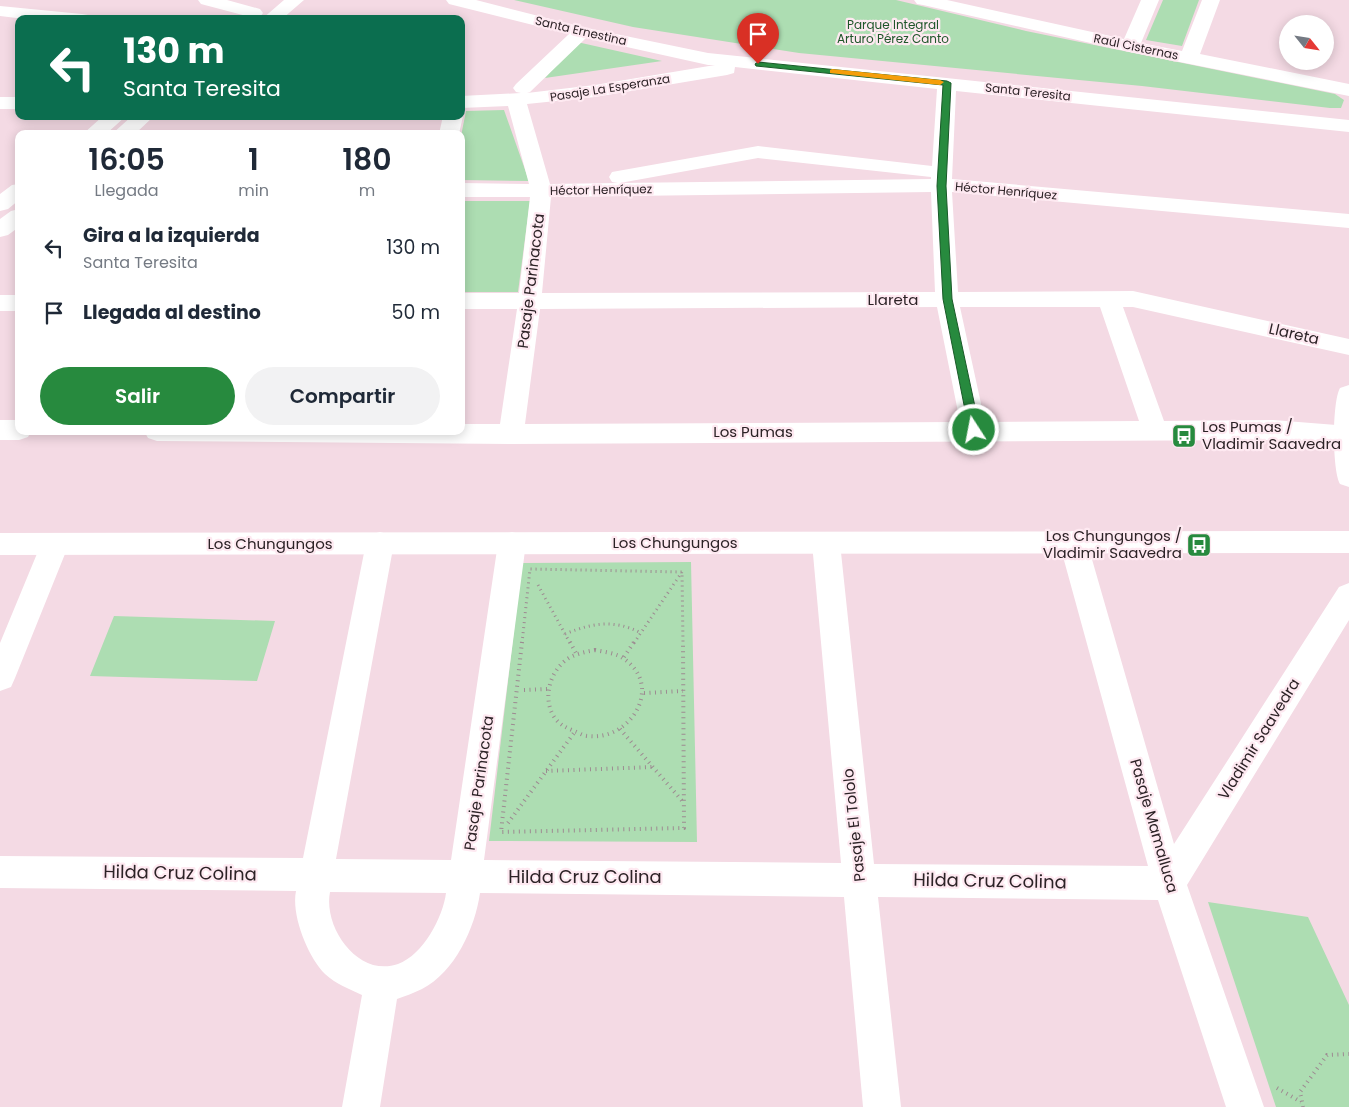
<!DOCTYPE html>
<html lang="es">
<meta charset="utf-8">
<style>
:root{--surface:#fff;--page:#f2f2f3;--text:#1f2937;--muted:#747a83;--accent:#278a3e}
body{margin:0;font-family:Poppins,sans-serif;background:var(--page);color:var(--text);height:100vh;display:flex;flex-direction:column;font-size:19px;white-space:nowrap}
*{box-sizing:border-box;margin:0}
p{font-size:16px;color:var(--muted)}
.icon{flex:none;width:28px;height:28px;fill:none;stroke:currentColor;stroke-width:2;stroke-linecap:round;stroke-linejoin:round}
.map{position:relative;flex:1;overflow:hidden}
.panel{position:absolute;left:15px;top:130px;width:450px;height:305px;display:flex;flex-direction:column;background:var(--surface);border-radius:10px;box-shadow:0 2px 12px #0003}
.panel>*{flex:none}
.banner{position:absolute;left:15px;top:15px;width:450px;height:105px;border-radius:10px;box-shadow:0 2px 12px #0003;background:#0b6e4f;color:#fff;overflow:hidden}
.needle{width:32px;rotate:120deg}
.buttons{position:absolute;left:1279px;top:15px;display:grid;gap:10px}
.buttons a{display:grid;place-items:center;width:55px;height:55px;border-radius:50%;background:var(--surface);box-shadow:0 2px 12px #0003;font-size:25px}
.pin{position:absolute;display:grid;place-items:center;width:42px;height:42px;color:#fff;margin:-51px -21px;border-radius:50% 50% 50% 0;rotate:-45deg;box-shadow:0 0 5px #0007}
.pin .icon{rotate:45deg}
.me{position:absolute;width:55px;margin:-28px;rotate:349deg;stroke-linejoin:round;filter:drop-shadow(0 0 4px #0008)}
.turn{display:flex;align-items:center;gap:18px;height:105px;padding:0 25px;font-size:22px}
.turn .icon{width:65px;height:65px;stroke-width:2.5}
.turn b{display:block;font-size:35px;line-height:42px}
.eta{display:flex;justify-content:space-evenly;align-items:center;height:85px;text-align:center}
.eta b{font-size:30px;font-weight:600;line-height:35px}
.primary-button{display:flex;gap:10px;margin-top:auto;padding:10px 25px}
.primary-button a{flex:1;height:58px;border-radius:30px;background:var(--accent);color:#fff;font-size:20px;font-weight:600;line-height:58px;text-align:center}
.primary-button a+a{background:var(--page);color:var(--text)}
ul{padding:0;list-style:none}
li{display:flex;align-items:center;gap:15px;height:65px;padding:0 25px}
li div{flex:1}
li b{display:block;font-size:19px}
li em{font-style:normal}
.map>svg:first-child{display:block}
</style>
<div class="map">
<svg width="1349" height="1107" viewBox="0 0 1349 1107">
<rect width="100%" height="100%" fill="#f4dae4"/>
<path fill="#adddb2" d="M514 0H896L1026 31 1335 94 1344 100 1341 108H1330L1142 86 799 53 633 27Z
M1163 0H1199L1182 46 1146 40Z
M577 42 662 61 545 78Z
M504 110 529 181 461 180V136L466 111Z
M461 201H530L518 292H461Z
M691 562 697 842 489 841 522 563Z
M114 616 275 621 257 681 90 676Z
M1208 902 1308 917 1349 1005V1107H1276Z"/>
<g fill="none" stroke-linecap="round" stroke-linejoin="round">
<path stroke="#9d8a91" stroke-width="3" stroke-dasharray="1 4" stroke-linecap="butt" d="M538 585 570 643
M565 634C592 623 614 619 641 633
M522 643 530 569 682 572 683 643
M634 643 682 572"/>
<path stroke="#9d8a91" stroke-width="4" stroke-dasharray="1 4.5" stroke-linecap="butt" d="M522 642 501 832 684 828 683 642
M570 642 577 655
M595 650C604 652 617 653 624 659 664 686 631 741 588 736 583 736 578 732 574 731 565 727 558 724 553 715 543 697 550 672 566 660 574 654 585 652 595 650Z
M624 657 634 642
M524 690 549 689
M644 693 683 691
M620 729 684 803
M546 771 653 767
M508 823 574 733
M1277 1088 1301 1102
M1303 1107 1300 1092 1327 1055 1349 1054"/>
<path fill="#fff" fill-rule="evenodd" d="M446 0H476L582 27 708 53 1349 120V132L956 91 952 179 1349 214V228L952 192 958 292 1133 291 1349 339V355L1133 307H1123L1164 421 1273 420 1349 426V446L1273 440 511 444 157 441 148 438 144 431H461V424H500L517 309H461V293H519L530 197H461V183L529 184 508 106 461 108V96L521 93 516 92 513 88 516 84 569 34 449 4ZM586 38 708 65H715L595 85 527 93 530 92ZM735 67 937 89 932 166 758 146 612 172 609 177 612 182 618 183 550 184 527 104 595 97 727 75 734 73ZM758 158 931 177V179L620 183ZM931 192 935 292 542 293 551 197ZM937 307 960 422 525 424 540 309ZM960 307H1100L1139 421 985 422Z
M914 0H947L1124 39 1141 0H1159L1141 43 1182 51 1202 0H1220L1200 54 1349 84V96L1130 52 923 5 917 4Z
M0 6 82 14 88 15 91 19H25L0 16Z
M0 97H19V109H0Z
M461 114 463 116 459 134H439L443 116H461Z
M0 295H19V311H0Z
M0 420H19V431H31L28 437 19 440H0Z
M1073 531 1083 534 1087 542 1174 844 1339 587 1349 583V620L1187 885 1264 1107H1226L1158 900 878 897 901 1107H863L844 897 480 893C475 928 455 972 422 989 414 993 405 996 397 999L380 1107H342L362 995C349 989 336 984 325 974 308 957 291 915 296 891L0 888V856L303 858 366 543 370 535 380 532 390 535 394 543 336 859 451 860 498 543 502 535 512 532 522 535 526 543 484 860 841 863 812 543 816 535 826 532 836 535 840 543 874 864 1148 866 1059 542 1063 534ZM330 892 446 893C443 917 423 955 398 964 358 978 323 927 330 892Z
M55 533 65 536 69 544 15 678 11 687 0 691V643L41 544 45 536Z"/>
<path fill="#fff" fill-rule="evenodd" d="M198 0H227L260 9 263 13 260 17 254 18 201 4Z
M284 0H304L282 19H262Z
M103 116H126L106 134H83Z
M132 116H154L135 134H112Z
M19 184V200L8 209 0 211V194L12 185Z
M19 209V227L8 235 0 237V219L11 211Z
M1349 385V487L1340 484C1332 470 1332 402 1340 388Z
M1349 531V553L0 555V533Z"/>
</g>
<path fill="#278a3e" stroke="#195a28" d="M758 62 947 81 951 83 946 186 952 299 980 430 978 433H971L969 430 943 299 937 186 943 85 756 66 755 64Z"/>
<path fill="#f59e0b" d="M832 69 940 80 944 82 940 85 830 73V70Z"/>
<defs>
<symbol id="bus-square" viewBox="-11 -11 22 22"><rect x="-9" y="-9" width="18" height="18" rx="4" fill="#278a3e" stroke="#fee9f1"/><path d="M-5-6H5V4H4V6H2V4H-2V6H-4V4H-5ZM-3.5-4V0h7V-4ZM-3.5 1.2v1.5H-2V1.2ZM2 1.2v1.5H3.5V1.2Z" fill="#fff"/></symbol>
</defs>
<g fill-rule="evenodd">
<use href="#bus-square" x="1170" y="422" width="28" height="28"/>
<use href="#bus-square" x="1185" y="531" width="28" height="28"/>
</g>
<g text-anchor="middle" stroke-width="4.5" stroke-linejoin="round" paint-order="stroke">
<g font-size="12" fill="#1f562a" stroke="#fee9f1">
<text x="893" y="29">Parque Integral<tspan x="893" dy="14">Arturo Pérez Canto</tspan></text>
</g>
<g font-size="12" fill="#2c2226" stroke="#fee9f1">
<text transform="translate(581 31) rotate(13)" y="4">Santa Ernestina</text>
<text transform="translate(1136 47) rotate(12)" y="4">Raúl Cisternas</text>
<text transform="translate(610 88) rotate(-9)" y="4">Pasaje La Esperanza</text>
<text transform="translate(1028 92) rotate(6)" y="4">Santa Teresita</text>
<text transform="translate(601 190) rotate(-1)" y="4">Héctor Henríquez</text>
<text transform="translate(1006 191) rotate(5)" y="4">Héctor Henríquez</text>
</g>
<g font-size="15" fill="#2c2226" stroke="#fee9f1">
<text transform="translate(531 281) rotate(-83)" y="5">Pasaje Parinacota</text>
<text x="893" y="305">Llareta</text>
<text transform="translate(1294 334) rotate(13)" y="5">Llareta</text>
<text x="753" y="437">Los Pumas</text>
<text x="675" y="548">Los Chungungos</text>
<text x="270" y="549">Los Chungungos</text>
<text transform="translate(1259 739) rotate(-58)" y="5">Vladimir Saavedra</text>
<text transform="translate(479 783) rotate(-82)" y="5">Pasaje Parinacota</text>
<text transform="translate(854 825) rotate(-96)" y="5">Pasaje El Tololo</text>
<text transform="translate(1154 826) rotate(74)" y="5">Pasaje Mamalluca</text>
</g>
<g font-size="15" fill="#2c2226" stroke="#fee9f1" text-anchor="start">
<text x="1202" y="432">Los Pumas /<tspan x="1202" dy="17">Vladimir Saavedra</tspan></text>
<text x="1182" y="541" text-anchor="end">Los Chungungos /<tspan x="1182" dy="17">Vladimir Saavedra</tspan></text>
</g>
<g font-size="18" fill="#2c2226" stroke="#fee9f1">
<text transform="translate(180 873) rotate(1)" y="6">Hilda Cruz Colina</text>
<text x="585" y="883">Hilda Cruz Colina</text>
<text transform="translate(990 881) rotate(1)" y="6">Hilda Cruz Colina</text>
</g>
</g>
</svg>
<div class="buttons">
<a><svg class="needle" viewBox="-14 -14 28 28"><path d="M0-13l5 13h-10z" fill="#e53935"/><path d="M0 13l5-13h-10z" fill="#747a83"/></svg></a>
</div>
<div class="pin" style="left:758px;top:64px;background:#d93025"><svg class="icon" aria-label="arrive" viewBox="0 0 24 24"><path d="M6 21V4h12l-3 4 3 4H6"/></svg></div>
<svg class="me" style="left:974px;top:430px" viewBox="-20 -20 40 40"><circle r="17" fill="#278a3e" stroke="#fff" stroke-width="3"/><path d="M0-11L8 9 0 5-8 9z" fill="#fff"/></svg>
<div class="banner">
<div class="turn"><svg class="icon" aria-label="left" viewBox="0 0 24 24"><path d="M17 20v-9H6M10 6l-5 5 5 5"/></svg><div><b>130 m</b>Santa Teresita</div></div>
</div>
<section class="panel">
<div class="eta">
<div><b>16:05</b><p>Llegada</p></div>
<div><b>1</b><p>min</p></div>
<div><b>180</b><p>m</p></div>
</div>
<ul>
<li><svg class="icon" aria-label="left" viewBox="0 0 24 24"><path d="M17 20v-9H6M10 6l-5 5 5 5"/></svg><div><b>Gira a la izquierda</b><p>Santa Teresita</p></div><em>130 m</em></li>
<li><svg class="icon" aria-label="arrive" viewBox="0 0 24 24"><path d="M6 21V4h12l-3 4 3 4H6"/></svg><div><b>Llegada al destino</b></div><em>50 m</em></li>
</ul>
<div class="primary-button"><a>Salir</a><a>Compartir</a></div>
</section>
</div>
